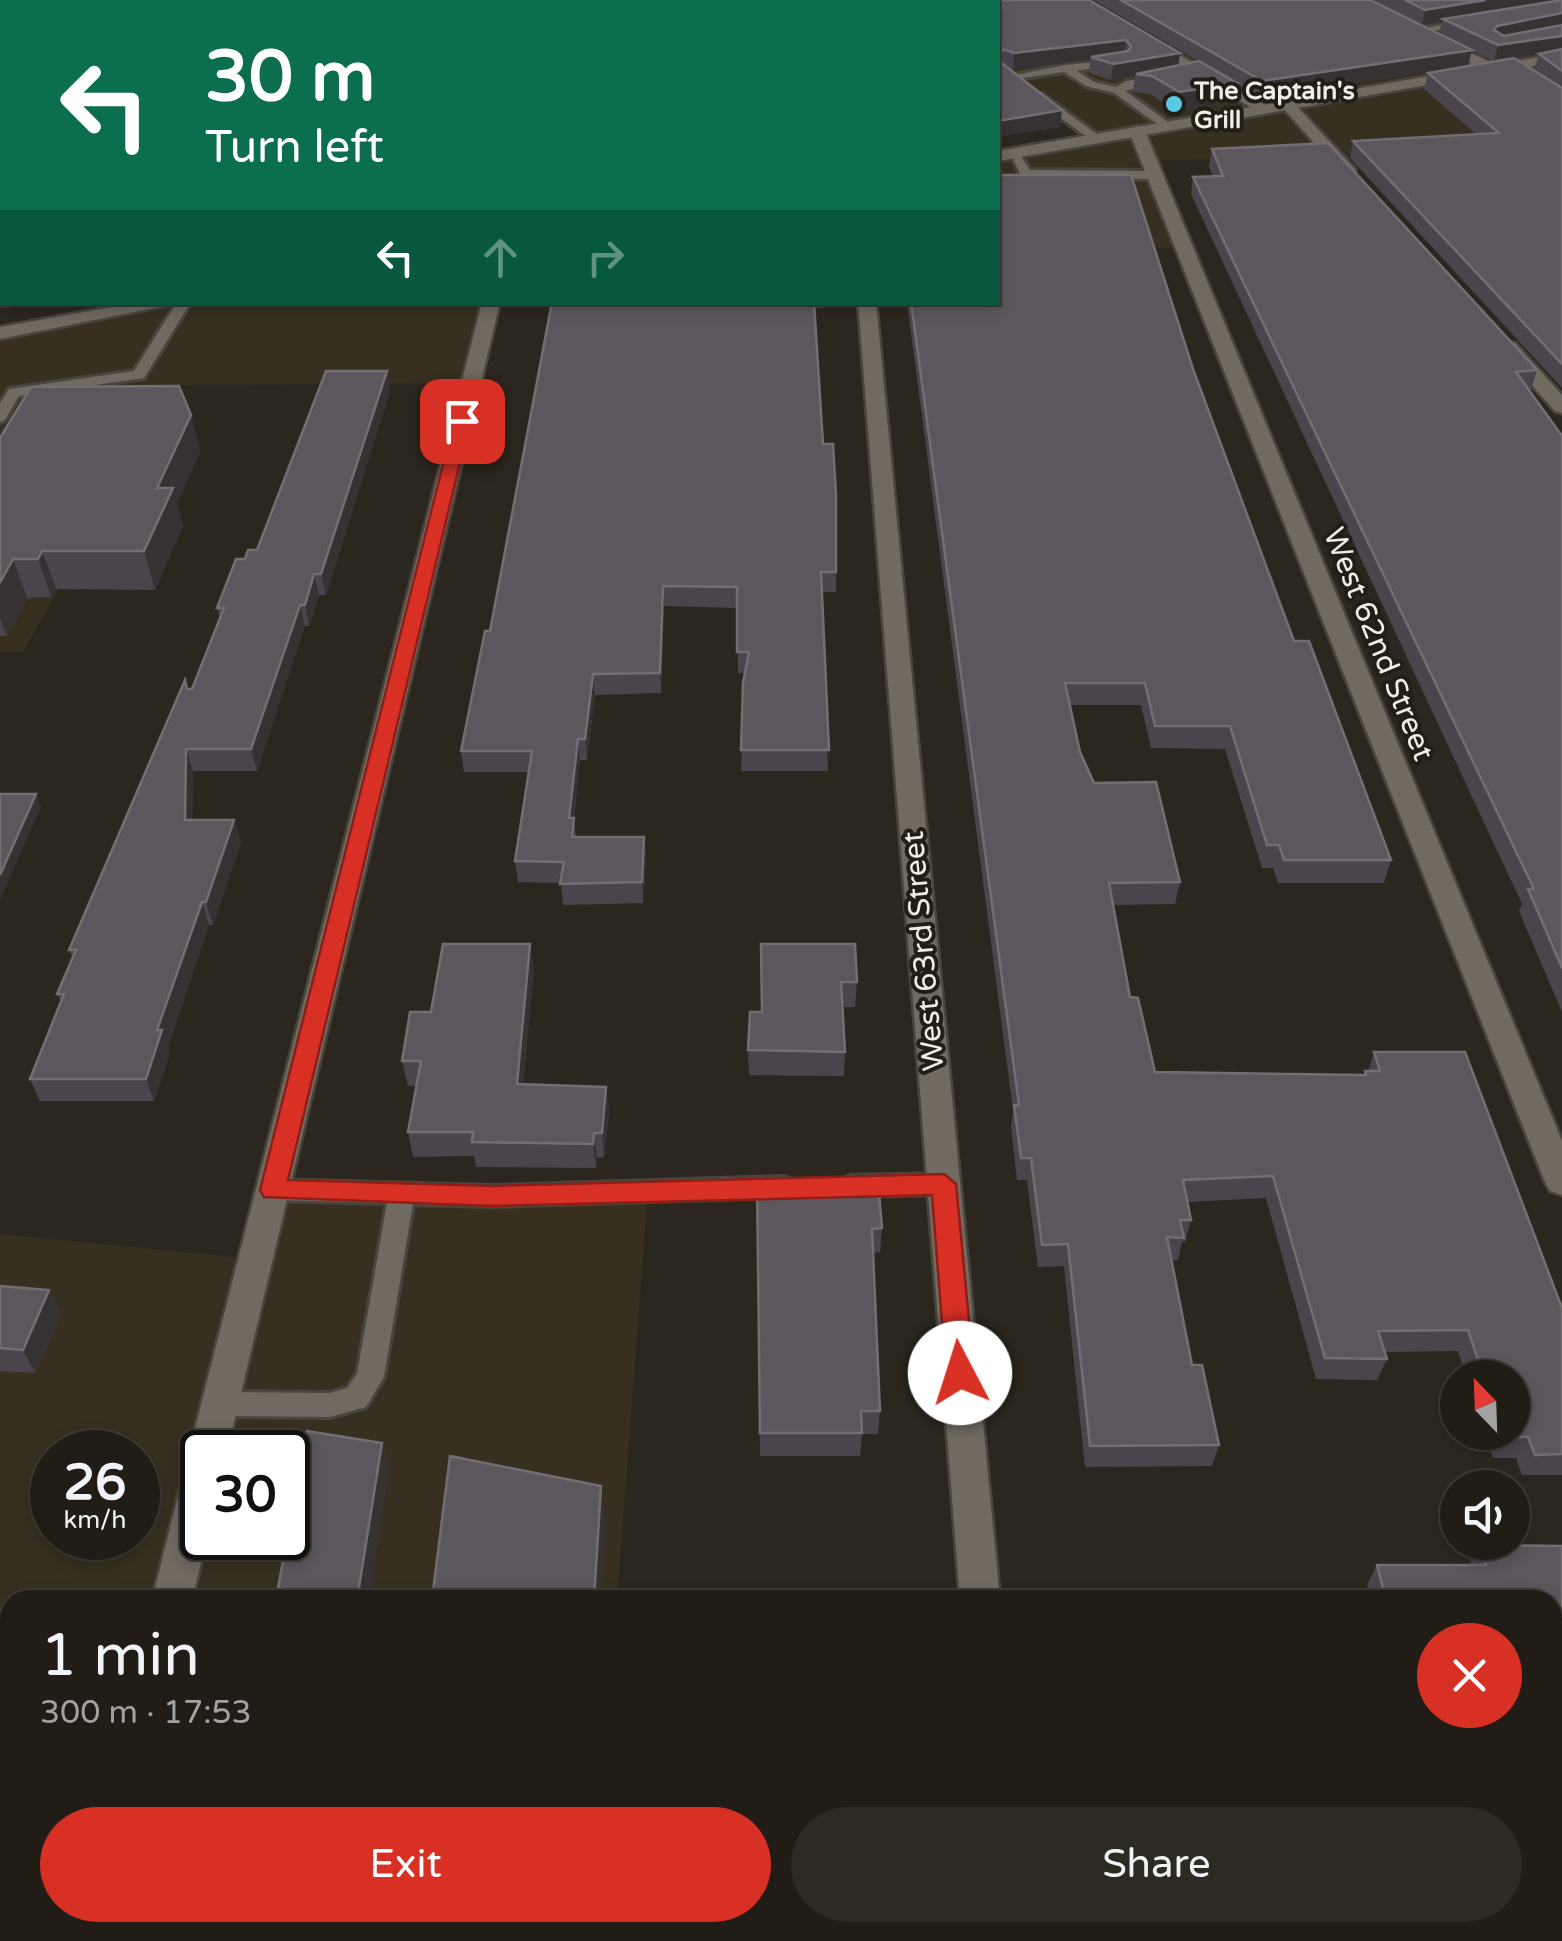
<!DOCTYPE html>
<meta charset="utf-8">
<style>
:root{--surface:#211d16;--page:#2d2a23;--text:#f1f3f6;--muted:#a2a2a1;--line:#3e3b35;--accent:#d93025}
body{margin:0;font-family:"Varela Round",sans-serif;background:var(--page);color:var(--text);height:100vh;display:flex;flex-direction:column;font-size:38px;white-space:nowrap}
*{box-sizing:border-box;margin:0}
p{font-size:32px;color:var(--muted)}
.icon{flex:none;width:55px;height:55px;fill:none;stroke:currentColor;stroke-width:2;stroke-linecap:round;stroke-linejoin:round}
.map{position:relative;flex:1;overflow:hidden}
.panel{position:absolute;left:0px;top:1590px;width:1562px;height:352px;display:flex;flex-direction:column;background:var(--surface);border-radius:30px 30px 0 0;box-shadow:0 5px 15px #0003,0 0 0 2px var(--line)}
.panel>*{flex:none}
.hud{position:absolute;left:0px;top:0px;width:1000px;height:305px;box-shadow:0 5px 15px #0003,0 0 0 2px var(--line);background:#0b6e4f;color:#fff;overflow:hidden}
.needle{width:65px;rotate:337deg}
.controls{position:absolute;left:1440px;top:1360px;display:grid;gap:20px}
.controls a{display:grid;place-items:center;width:90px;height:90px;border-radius:50%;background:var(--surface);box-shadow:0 5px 15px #0003,0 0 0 2px var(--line);font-size:50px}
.speed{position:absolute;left:30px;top:1430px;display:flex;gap:20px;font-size:50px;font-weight:700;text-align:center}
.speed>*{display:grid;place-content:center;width:130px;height:130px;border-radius:50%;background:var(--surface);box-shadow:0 5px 15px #0003,0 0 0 2px var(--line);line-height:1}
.speed small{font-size:25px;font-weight:400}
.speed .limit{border:5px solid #111;border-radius:15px;background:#fff;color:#111}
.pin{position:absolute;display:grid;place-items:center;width:85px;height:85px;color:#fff;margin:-42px;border-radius:20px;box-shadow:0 5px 15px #0006}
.me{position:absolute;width:110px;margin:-55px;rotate:355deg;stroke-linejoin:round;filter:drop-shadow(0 0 8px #0008)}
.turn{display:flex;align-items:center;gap:35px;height:210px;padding:0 40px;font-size:45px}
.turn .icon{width:130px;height:130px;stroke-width:2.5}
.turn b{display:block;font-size:70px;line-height:85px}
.lanes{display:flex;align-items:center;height:95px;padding:0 40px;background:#0003;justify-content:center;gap:50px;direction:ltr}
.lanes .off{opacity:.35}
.round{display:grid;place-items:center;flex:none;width:105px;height:105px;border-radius:52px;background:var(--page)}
.head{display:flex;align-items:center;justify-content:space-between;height:170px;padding:0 40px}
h1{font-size:60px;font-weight:600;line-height:75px}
.cta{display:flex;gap:20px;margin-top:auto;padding:20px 40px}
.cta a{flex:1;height:115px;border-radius:60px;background:var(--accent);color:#fff;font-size:40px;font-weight:600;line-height:115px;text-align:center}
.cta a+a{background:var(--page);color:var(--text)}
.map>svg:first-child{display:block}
</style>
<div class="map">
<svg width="1562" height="1941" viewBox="0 0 1562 1941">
<rect width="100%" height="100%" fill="#2c271e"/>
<path fill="#373021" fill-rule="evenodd" d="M0 0 277 2H2V302L41 303 0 309Z
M1562 0V148L1150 161 1184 248 998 249V156L1094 138 1002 71 1290 24 1403 25Z
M175 303H491L472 383 174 385 23 652H0V333Z
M273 1190 648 1191 617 1600H10V1932L561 1933 559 1941H0V1234L255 1259ZM52 1452H138V1538H52ZM202 1452H288V1538H202Z"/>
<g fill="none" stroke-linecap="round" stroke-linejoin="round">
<defs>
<path id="lane" d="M1471 19 1475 24 1415 34 1410 31Z
M1125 59V63L1077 71 1094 82 1116 87 1126 81 1165 76V80L1125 91 1171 124V128H1163L1114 93 1086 86 1064 72 1010 80 1004 77 1065 65Z
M1034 94H1042L1102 138 1092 141 1034 98Z
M1009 150H1017L1030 170 1154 171 1160 175 1154 179 1026 178 1020 174Z
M177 302H191L144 378 19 396 5 420 0 422V403L9 389 134 371Z
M943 1174 952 1177 956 1184 952 1191 943 1194 851 1196 842 1193 838 1186 842 1179 851 1176Z
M784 1177 793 1180 797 1187 793 1194 784 1197 492 1206 413 1204 384 1377 366 1407 330 1417 220 1416 210 1413 206 1404 210 1395 220 1392 330 1393 347 1388 357 1374 387 1203 273 1200 264 1197 260 1190 264 1183 273 1180 492 1186Z
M0 1877 10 1880V1914L0 1911Z"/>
<path id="street" d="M719 0H734L736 2H721Z
M1069 0H1086L1270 108 1257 111Z
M1435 37 1497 65 1499 68 1487 71 1430 44Z
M1282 101H1292L1355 169V175H1343L1282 107Z
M1137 126 1145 131 1562 1141V1195L1550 1191 1545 1182 1129 131Z
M858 302H876L1000 1600H960Z
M1501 343H1515L1562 395V413L1555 411 1501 351Z
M11 1932H58L54 1941H8Z
M891 1932H937L936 1941H890Z"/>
<path id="secondary" d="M318 0H332L334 2H320Z
M1562 53V61L998 161V151Z
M140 302H184L0 339V327Z
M482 302H500L227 1452H202V1538H207L192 1600H152L183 1476 193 1462 189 1452Z
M0 1622 10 1624V1664L0 1662Z
M1379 1932H1459L1462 1941H1383Z"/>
</defs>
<use href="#lane" stroke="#49453e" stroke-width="6"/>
<use href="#street" stroke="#49453e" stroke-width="5"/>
<use href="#secondary" stroke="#49453e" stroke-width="5"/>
<use href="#lane" fill="#706a60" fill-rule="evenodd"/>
<use href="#street" fill="#706a60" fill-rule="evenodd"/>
<use href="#secondary" fill="#706a60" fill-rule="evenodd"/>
</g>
<path fill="#4a454d" d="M760 0H1089L1180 53 1178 65 1198 61 1093 0H1370L1439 34 1442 22 1422 25 1371 0H1562V388L1350 158 1353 141 1476 134 1424 89 1428 73 1546 78 1534 70 1539 54 1494 61 1472 50 1468 66 1259 97 1236 84 1233 101 1176 111 1150 94 1133 92 1135 76 1111 80 1089 73 1090 60 1013 69 1006 66 1060 127 998 137V2H763Z
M1212 149 1537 370 1531 390H1529L1562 436V1012L1519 911 1522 904 1191 194 1193 177 1213 176 1209 166Z
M552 302H824V308H814L823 444 836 495V592H822L828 771H741L745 673H738L737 608 664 606 661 693 595 695 587 760H580L574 818 576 837H644L646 858 643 903 563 905 561 883 518 882 515 861 529 772H464L461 751 490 631Z
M907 302H998L1193 369 1294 641 1391 860 1384 883H1278L1273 868H1262L1225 749 1151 748 1141 705H1070L1080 752 1094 783 1180 882 1175 904 1113 905 1130 997 1155 1072 1364 1075 1365 1071H1368L1374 1052 1562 1308V1475H1522L1516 1458H1493L1485 1432H1512V1378H1466L1458 1351 1385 1352 1387 1359 1377 1380 1316 1379 1266 1198 1187 1202 1191 1220 1185 1242H1182L1178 1260H1172L1192 1365 1219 1445 1212 1466 1085 1467 1064 1266 1038 1267 1027 1180H1017L1011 1127 1013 1110Z
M387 371 390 391 326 595H319L309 626H305L257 771H193L192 820H234L241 843 213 925H209L168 1046 170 1052 154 1101H40L30 1079 61 1001 57 994 73 959 69 950 187 689H192L220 618 217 608 245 559 257 550Z
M191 415 200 452 177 503 183 526 155 590 56 589 51 597 27 598 7 636H0V438Z
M761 944 857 982 855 1007H843L845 1052 844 1076 749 1075 748 1050 762 1012Z
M534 968 523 1085 606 1087 609 1111 604 1157 597 1158 596 1168 476 1167 474 1156 413 1157 408 1132 416 1086H408L402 1061 431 1012Z
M757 1180 882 1228 880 1252 873 1253 880 1411 878 1434H862L860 1456H760Z
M0 1286 49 1290 61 1314 35 1373 0 1371Z
M382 1443 389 1466 368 1600H283L278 1588Z
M1480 1545 1562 1546V1640H1552V1600H1371L1367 1585 1377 1565H1469Z"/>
<path fill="#363133" d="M852 0H868L867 2H822Z
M1486 0H1562L1443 19 1442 22 1422 25 1425 10Z
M1562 13V25L1493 41 1494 30 1497 26Z
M1562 36V50L1494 61 1498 45Z
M1126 40 1124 56 1091 57 1090 60 1013 69 1014 53Z
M1472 50 1468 66 1259 97 1262 81Z
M1180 53 1178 69 1136 74 1135 76 1111 80 1113 64Z
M1237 83 1233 101 1176 111 1179 92Z
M1062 110 1060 127 998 137V121Z
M387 371 390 391 326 595 321 574Z
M191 415 200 452 177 503 183 526 155 590 144 551 157 488Z
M42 551 56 589 51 597 38 559Z
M13 559 27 598 7 636 0 618V583Z
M314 574 319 595 309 626 305 605Z
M663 586 664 606 661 693 660 673Z
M300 605 305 626 257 771 251 749Z
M593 674 595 695 587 760 585 739Z
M578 739 580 760 571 839 569 818Z
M186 749 193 771 192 842 185 820Z
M36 794 41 807 0 900V875Z
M234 820 241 843 213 925 206 902Z
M644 837 646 858 643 903 642 882Z
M202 902 209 925 168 1046 170 1052 154 1101 146 1079 157 1030Z
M530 944 534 968 521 1109 517 1084Z
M606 1087 609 1111 604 1157 602 1133Z
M594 1133 597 1158 596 1168 593 1144Z
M49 1290 61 1314 35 1373 23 1350Z
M382 1443 389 1466 368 1600H357Z
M601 1486 606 1519 601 1600H594Z"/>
<path fill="#5b575d" stroke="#736e73" stroke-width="2.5" d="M385 0H600L602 2H381H386Z
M778 0H852L822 2H781Z
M868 0H1089L1180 53 1113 64 1091 57 1128 51 1131 47 1126 40 1014 53 1003 49 998 58V2H868Z
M1121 0H1370L1472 50 1262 81Z
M1405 0H1486L1425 10Z
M1562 0V13L1497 26 1494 30 1504 36 1562 25V36L1498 45 1443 19Z
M1562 49V71L1539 54Z
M1514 58 1562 88V364L1353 141 1499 133 1428 73Z
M998 60 1062 110 998 121Z
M1199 61 1237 83 1179 92 1152 76 1136 74Z
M1328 143 1537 370 1516 372 1562 436V968L1528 889H1534L1193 177 1223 176 1212 149Z
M998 175H1131L1193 369 1294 641H1309L1391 860H1284L1279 845H1267L1230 726H1155L1145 683H1065L1080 752 1094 783 1156 782 1180 882 1109 883 1130 997 1138 998 1155 1072 1366 1075 1365 1071H1380L1374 1052H1465L1562 1308V1454L1535 1455 1528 1437H1505L1503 1432H1512V1378H1484L1468 1330 1378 1331 1387 1359 1325 1358 1273 1176 1183 1180 1191 1220H1180L1184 1238 1167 1237 1192 1365H1202L1219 1445 1090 1446 1068 1244 1042 1245 1031 1158H1021L1014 1105H1019L911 302H998Z
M552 302H814L823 444H833L836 495V572H821L829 750H741L743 683 749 652H737V587L663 586 660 673 593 674 585 739H578L569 818H574L572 837H644L642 882 560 884 564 862 515 861 532 751H461L485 631H490Z
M326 371H387L321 574H314L305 605H300L251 749H186L185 820H234L206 902H202L157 1030H162L146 1079H30L64 994H57L76 950H69L185 680 187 689H192L224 608H217L236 559H245L248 550H257Z
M179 386 191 415 157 488H173L144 551H42L38 559H13L0 583V438L31 387Z
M0 794H36L0 875Z
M443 944H530L517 1084 606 1087 602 1133H594L593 1144 472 1142 473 1132H408L421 1061H402L410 1012H431Z
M761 944H855L857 982H841L845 1052 748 1050 750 1012H762Z
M757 1180 878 1181 882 1228 872 1229 880 1411H861L862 1433H760Z
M0 1286 49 1290 23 1350 0 1348Z
M307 1431 382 1443 357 1600H339L278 1588Z
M450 1456 601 1486 594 1600H432Z
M1480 1545 1562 1546V1621H1552V1600H1386L1377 1565H1486Z
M711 1932H850V1941H709Z"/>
<path fill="#d93025" stroke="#8d1f18" stroke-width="2.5" d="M462 416 470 421 288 1180 492 1186 944 1174 956 1184 974 1373 970 1382 960 1385 950 1382 946 1373 932 1195 492 1206 264 1197 260 1190 454 421Z"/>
<circle fill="#57c9e2" stroke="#221d15" stroke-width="4" cx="1174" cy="104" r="10"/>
<g text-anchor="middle" stroke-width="8" stroke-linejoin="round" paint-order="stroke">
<g font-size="25" font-weight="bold" fill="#f0ede7" stroke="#221d15" text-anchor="start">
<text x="1194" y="99">The Captain's<tspan x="1194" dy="29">Grill</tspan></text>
</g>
<g font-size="30" fill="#f0ede7" stroke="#221d15">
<text transform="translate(1379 644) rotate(68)" y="10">West 62nd Street</text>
<text transform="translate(923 951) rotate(-95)" y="10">West 63rd Street</text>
</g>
</g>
</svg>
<div class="controls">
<a><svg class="needle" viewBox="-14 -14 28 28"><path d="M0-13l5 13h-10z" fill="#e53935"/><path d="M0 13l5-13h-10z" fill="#a2a2a1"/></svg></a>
<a><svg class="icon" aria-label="sound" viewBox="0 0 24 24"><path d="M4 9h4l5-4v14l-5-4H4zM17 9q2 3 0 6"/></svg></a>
</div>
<div class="speed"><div>26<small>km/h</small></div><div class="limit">30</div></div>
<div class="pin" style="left:462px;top:421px;background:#d93025"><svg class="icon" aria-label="arrive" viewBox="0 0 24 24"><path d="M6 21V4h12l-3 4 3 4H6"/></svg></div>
<svg class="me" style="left:960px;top:1373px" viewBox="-20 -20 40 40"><circle r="19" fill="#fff"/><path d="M0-13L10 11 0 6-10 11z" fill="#d93025"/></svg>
<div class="hud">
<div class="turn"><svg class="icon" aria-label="left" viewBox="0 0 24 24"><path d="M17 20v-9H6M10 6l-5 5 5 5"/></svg><div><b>30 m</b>Turn left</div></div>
<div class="lanes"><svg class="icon" aria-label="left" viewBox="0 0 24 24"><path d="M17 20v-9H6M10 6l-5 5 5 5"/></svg><svg class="icon off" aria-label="ahead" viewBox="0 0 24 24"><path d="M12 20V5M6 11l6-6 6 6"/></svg><svg class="icon off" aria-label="right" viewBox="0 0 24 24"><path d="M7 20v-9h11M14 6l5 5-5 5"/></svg></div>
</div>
<section class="panel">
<div class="head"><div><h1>1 min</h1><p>300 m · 17:53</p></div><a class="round" style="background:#d93025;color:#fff"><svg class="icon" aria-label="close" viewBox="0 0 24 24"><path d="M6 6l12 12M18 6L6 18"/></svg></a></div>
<div class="cta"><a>Exit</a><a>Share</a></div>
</section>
</div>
